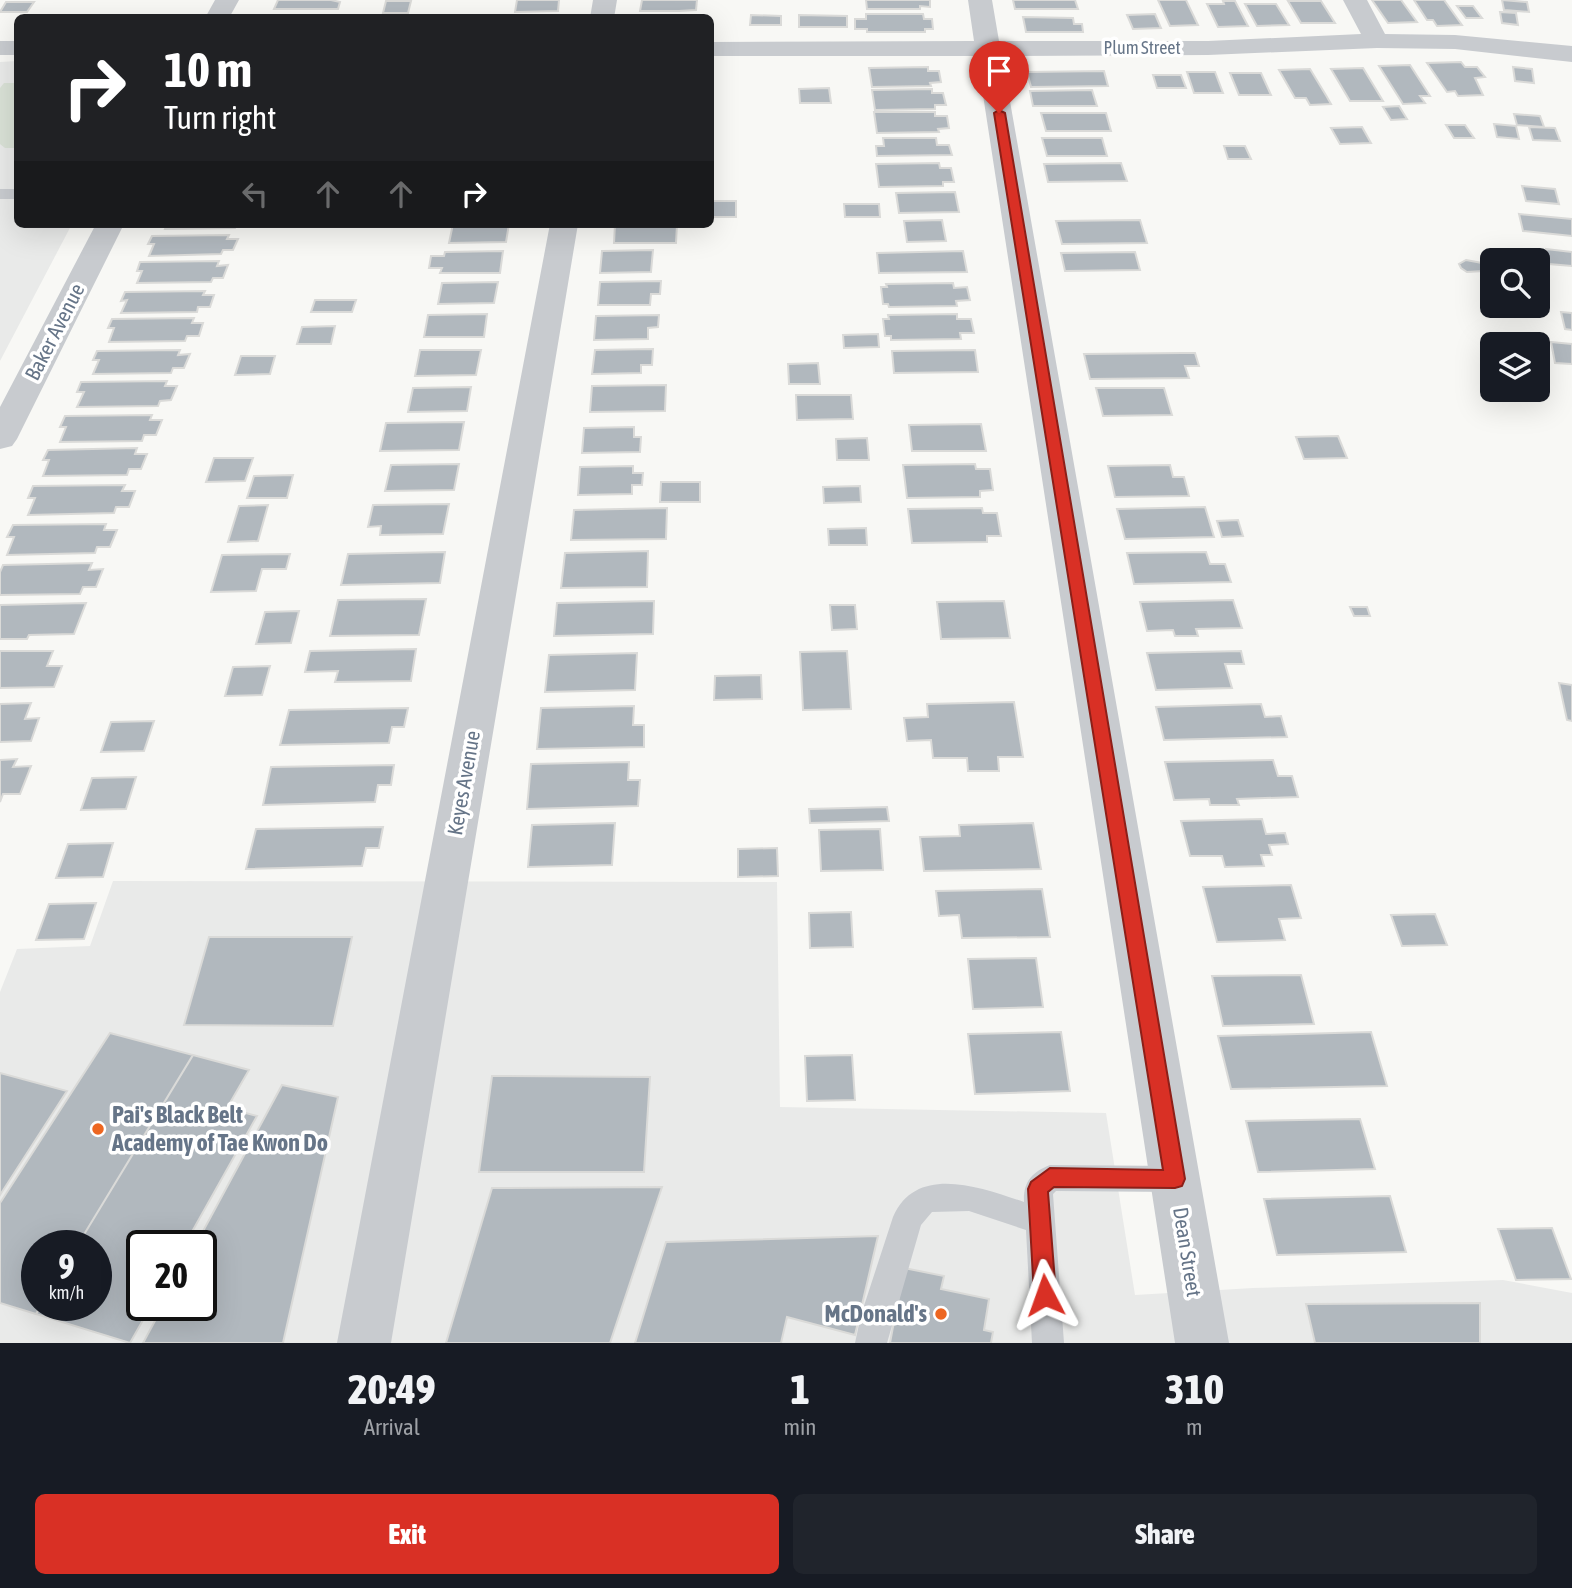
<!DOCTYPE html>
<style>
:root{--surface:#171b24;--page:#20242c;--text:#f1f3f6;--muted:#9ea1a6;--accent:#d93025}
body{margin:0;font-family:"Asap Condensed",sans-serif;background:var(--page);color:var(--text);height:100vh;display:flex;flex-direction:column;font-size:26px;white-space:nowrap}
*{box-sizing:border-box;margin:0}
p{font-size:23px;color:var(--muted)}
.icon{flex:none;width:38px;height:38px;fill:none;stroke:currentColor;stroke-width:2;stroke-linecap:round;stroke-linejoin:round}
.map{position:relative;height:1343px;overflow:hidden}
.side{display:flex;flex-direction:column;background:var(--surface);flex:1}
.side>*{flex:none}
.banner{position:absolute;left:14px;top:14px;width:700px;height:214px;border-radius:10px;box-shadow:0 7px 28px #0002;background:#202124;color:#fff;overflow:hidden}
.buttons{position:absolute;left:1480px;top:248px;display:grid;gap:14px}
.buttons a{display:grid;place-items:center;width:70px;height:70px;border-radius:10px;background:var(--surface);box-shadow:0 7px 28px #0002;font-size:35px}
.speed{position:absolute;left:21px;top:1230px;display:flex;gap:14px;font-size:35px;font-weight:700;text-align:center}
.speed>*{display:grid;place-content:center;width:91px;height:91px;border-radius:50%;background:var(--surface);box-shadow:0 7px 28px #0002;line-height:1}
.speed small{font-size:18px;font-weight:400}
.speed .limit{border:4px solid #111;border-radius:10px;background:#fff;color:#111}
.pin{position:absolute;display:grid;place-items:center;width:60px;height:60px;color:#fff;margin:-72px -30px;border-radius:50% 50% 50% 0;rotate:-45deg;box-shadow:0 0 7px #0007}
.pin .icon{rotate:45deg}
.me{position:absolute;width:77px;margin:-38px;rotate:356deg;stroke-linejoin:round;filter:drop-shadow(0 0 5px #0008)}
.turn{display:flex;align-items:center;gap:24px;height:147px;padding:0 35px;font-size:32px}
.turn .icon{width:91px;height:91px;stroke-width:2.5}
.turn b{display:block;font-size:49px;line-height:60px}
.lanes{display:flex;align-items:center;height:66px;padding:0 35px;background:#0003;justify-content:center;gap:35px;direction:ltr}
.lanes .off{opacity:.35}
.eta{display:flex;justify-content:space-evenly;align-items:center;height:119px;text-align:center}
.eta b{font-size:42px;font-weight:800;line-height:49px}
.action{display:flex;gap:14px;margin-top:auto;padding:14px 35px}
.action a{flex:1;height:80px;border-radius:10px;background:var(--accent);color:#fff;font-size:28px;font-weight:800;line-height:80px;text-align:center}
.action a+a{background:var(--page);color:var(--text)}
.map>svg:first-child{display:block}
</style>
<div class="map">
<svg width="1572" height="1343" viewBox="0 0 1572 1343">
<rect width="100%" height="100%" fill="#f8f8f5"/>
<path fill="#e9eae9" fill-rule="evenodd" d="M17 61 18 224H72L0 361V62Z
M113 881 777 882 780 1107 1106 1113 1135 1295 1253 1288 1503 1280 1572 1293V1343H0V992L17 949 90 946ZM37 1246H96V1306H37ZM142 1246H201V1306H142Z"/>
<path fill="#d9e1d6" d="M4 83H17V148H5L0 144V88Z"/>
<path fill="#b1b8be" stroke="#dadad8" stroke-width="2" d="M278 0H331L340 2 338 9H274Z
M517 0H559L558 11 515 12Z
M642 0H697L696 10 679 11H640Z
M866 0H930V7L920 6V9H867Z
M1013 0H1075L1078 9H1015Z
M1158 0H1186L1198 25 1170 26Z
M1372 0H1401L1417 22 1388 23Z
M1414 0H1444L1462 25 1437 26 1433 20H1427Z
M1502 0 1527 2 1529 12 1504 10Z
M386 1H411L408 13H383Z
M1223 1H1235L1248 26 1218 27 1207 4H1224Z
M1288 1H1321L1335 23H1301Z
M6 2H34L27 12H0Z
M1245 4H1276L1289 25 1257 26Z
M1457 6H1473L1482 18H1466Z
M1500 12 1516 13 1518 25 1502 23Z
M866 14H923L924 19H932L933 29H925V32H867V29H855V19H866Z
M1155 14 1161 28 1133 29 1127 15Z
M494 15H556V18Z
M751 15 781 16V25H750Z
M799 15 847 16V27H799Z
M1023 17 1073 18 1074 24H1082L1083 32H1026Z
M1461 62 1465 67H1477L1485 77 1475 78 1483 95 1458 96 1455 91 1447 92 1427 63Z
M1410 65 1430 96H1420L1425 103 1403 104 1379 66Z
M928 67V71H939L941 82 930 83 931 86 872 87 869 68Z
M1513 67 1532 69 1534 83 1515 81Z
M1363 68 1383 101H1350L1331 69Z
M1310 69 1327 97 1331 104 1310 105 1306 98H1295L1279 70Z
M1104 71 1108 86 1031 87 1027 72Z
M1187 72H1215L1223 93H1194Z
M1230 73H1261L1271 95H1239Z
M1153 75H1181L1186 88H1157Z
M829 88 831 103H800L799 89Z
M932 89V93H943L946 105H935V109L875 110 872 90Z
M1092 90 1097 106H1033L1030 91Z
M1399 106 1407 119 1391 120 1383 107Z
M874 112H935V116H947L949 128 938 129 939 132 877 133Z
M1041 113H1106L1111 131H1046Z
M1514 114 1540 116 1544 127 1517 125Z
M1494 124 1516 126 1519 139 1497 137Z
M1446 125H1465L1474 138H1454Z
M1362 127 1371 143 1340 144 1331 128Z
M1529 127 1555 128 1560 141 1533 140Z
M883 138H936L937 145H949L952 155 877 156 876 146H884Z
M1042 138H1102L1107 156H1047Z
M1224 146H1245L1251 159H1228Z
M939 163 940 168H951L954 182H943V186L879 187 876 164Z
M1121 163 1127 181 1048 182 1044 164Z
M1522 186 1555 189 1559 204 1526 201Z
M955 192 959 212 899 213 896 193Z
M710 201H736V217H710Z
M844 204H879L880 217H845Z
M1519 214 1572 219V236L1523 231Z
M942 220 946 241 907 242 904 221Z
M1140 220 1147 243 1062 244 1056 221Z
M167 224H237L235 228 165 229Z
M453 224H509L506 242 449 243Z
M615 224H677L676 243H614Z
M229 235 227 239H238L233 250H223L221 254 149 256 154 244H148L152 236Z
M1546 249 1572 252V266L1549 264Z
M653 250 651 272 600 273 602 251Z
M503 251 500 273H440L442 268H429L431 256H444L445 252Z
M963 251 967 272 879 273 877 253Z
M1135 252 1140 270 1065 271 1061 253Z
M1466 260 1482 263 1486 267 1484 271 1467 272 1461 268 1459 264Z
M219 261 217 266 228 265 223 278H213L211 282 137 283 142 271H137L140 262Z
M661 281 660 294H651L650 305H598L600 282Z
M498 282 494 303 438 304 442 283Z
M953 283 954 288 967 287 970 300 956 301 957 306 889 307 888 304H883L881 287H887L886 284Z
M205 291 203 295H214L210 307H198L197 312 121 313 127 300 121 301 125 292Z
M315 300H356L352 312H311Z
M1561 312 1572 313V330L1565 329Z
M487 314 484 337H424L428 315Z
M957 314V319H971L974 333H960L961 339 891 340V336H885L883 319H889L888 315Z
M659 315 658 327 648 328V339L594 340 596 316Z
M194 318 192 323H203L199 336H187L185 341 109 342 114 328H108L112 319Z
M335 326 331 344H297L302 327Z
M878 334 879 347 844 348 843 335Z
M1551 342 1572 344V364L1555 363Z
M653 349 652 365H641V373L592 374 595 350Z
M180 350 178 355 190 354 184 368H173L171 373 93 374 99 360H93L97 351Z
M420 350H481L476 375 415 376Z
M975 350 978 372 894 373 892 351Z
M1182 353H1195L1199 366H1185L1189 378 1090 379 1084 354Z
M241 356H275L270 374 235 375Z
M818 363 820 384H789L788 364Z
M167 381 165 386H177L171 400 160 401 158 406 77 407 84 392H77L81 382Z
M666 385 665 411 590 412 592 386Z
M471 387 467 411 408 412 413 388Z
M1096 388H1164L1172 415 1103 416Z
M796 395H851L853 419 797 420Z
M152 415 150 420H162L156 435H144L142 441 60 442 66 427H60L65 416Z
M464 422 459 450 380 451 386 423Z
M981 424 986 451H912L909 425Z
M634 427V437H641L640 452 582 453 584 428Z
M1338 436 1347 458 1304 459 1296 437Z
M867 438 869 460H837L836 439Z
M137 448 135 454H147L141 469H129L127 475 43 476 49 460H43L48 450Z
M214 458H253L245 481 206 482Z
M459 464 454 490 385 491 391 465Z
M975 464 976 469H990L993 490 980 491V497L907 498 903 465Z
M1170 465 1173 477H1184L1189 496 1115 497 1108 466Z
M633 466V473H643L642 485H632V494L578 495 580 467Z
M293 475 287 498H247L254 476Z
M661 482H700V502H660Z
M125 485 122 491H135L129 507H116L114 513 28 515 35 498H28L33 486Z
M860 486 861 502 824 503 823 487Z
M449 504 443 534 380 535 381 526 368 527 373 505Z
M268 505 258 541 228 542 239 506Z
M1205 507 1214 537 1125 539 1117 509Z
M667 508 666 539 571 540 574 510Z
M982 508 983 513H997L1001 536H987V542L912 543 908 509Z
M1238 520 1243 536 1222 537 1217 521Z
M106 524 104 530H117L110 547H97L95 553 7 555 14 537H7L13 525Z
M866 528 867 545H829L828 529Z
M648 551 647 587 561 588 565 553Z
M445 552 440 583 341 585 348 554Z
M1206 552 1210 564H1225L1231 582 1134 584 1127 553Z
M290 554 286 569H262L256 591 211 592 222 555Z
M92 563 89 570 103 569 96 587H83L80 594 0 595V572L3 565Z
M426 599 419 635 330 636 338 600Z
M1233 600 1242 628 1196 629 1198 636H1175L1173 630 1147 631 1140 602Z
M654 601 653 634 554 636 557 603Z
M1004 601 1010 638 941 639 937 602Z
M86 603 74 634 29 635 27 639H0V605Z
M830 605H855L857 629 832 630Z
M1350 607H1367L1370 616H1354Z
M299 611 291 643 256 644 265 612Z
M416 649 411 681 335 682 338 671 305 672 310 651Z
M0 651H53L47 666H62L54 687 0 688Z
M847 651 851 709 803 710 800 652Z
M1241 651 1244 664H1225L1232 688 1156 690 1147 653Z
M637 653 635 690 545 692 549 655Z
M270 666 262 695 225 696 233 667Z
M761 675 762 699 714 700 715 676Z
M1559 683 1572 685V721L1567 720Z
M1014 702 1023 757H998L999 771H968L967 758H933L931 740 907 741 904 718 928 717 927 704Z
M31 703 25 719 39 718 31 741 0 742V704Z
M1261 704 1265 717 1281 716 1287 737 1164 740 1156 707Z
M634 706 633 725H644V747L537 749 541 708Z
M408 708 404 727H392L389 743 280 745 289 710Z
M154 721 144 751 101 752 111 722Z
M17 759 13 767 31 766 20 794H3L0 802V760Z
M1273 760 1278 776H1292L1298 797 1237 799 1239 805H1210L1209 799 1174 800 1165 762Z
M629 762 628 780H640L638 806 527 809 531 764Z
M394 765 391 785H378L375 802 263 805 271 767Z
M136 777 126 809 81 810 92 778Z
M887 807 889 821 810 823 809 809Z
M1262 819 1266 834 1285 833 1288 844 1269 845 1272 855H1261L1264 866 1225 867 1222 856H1190L1181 821Z
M615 823 612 865 528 867 532 825Z
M1033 823 1041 869 924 871 920 837 960 836 959 825Z
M383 827 379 848H366L362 866 246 869 256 829Z
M880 829 883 870 821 871 819 830Z
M113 843 103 877 56 878 68 844Z
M777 848 778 876 738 877V849Z
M1291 885 1301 918 1279 919 1285 940 1217 942 1203 887Z
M1042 889 1050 937 962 938 959 915 939 916 936 891Z
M96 903 84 939 36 940 49 904Z
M851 912 853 947 810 948 809 913Z
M1435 914 1447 945 1402 946 1391 915Z
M209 937H352L333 1026 184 1025Z
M1036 958 1043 1007 973 1009 968 959Z
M1301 975 1314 1024 1223 1026 1212 976Z
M1061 1032 1070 1091 975 1094 968 1034Z
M1371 1032 1387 1086 1231 1089 1218 1036Z
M110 1033 193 1055 77 1246H37V1306H41L36 1314 0 1303V1203Z
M193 1055 249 1070 227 1108 257 1116 184 1246H142V1306H151L130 1343 36 1314 41 1306H96V1246H77Z
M852 1055 855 1100 807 1101 805 1056Z
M0 1073 67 1091 0 1195Z
M492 1076 650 1077 644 1172H479Z
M282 1085 338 1097 283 1343H143L163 1306H201V1246H195Z
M1360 1119 1375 1169 1258 1172 1246 1121Z
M662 1187 610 1343H446L492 1188Z
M1390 1196 1406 1252 1277 1255 1264 1199Z
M1552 1228 1571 1279 1516 1280 1498 1229Z
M878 1236 855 1335 787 1317 781 1343H635L666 1242Z
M904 1268 944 1276 941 1289 989 1299 984 1330 993 1332 991 1343H890Z
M1480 1303V1343H1315L1306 1304Z"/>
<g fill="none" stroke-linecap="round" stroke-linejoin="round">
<path fill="#c8cbcf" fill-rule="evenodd" d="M0 189H18V199H0Z
M1050 1165 1175 1166 1185 1170 1190 1179 1185 1188 1175 1192 1056 1191 1053 1194 1064 1343H1032L1026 1230 969 1211 932 1212 921 1225 887 1343H855L861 1315 893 1217C917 1163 981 1188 1024 1202 1023 1182 1032 1172 1050 1165Z"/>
<path fill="#c8cbcf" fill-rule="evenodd" d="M215 0H239L229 18H205Z
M593 0H617L614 18H590Z
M968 0H992L999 41H1208L1361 34 1343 0H1367L1385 34 1455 35 1572 46V62L1455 49 1377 48 1208 55 1002 56 1229 1343H1175L977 56H710V42L974 41Z
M0 41H18V55H0Z
M96 224H124L17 439 12 446 0 449V407Z
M550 224H578L391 1343H337Z"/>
</g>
<path fill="#d93025" stroke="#8d1f18" stroke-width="2" d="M999 110 1005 113 1185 1179 1182 1186 1175 1188 1054 1187 1048 1192 1056 1295 1053 1303 1045 1306 1038 1303 1034 1295 1028 1189 1031 1182 1050 1168 1163 1170 994 113Z"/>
<g fill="#ed6621" stroke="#fff" stroke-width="2.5">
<circle cx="98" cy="1129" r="7"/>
<circle cx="941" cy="1314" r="7"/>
</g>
<g text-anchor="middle" stroke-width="7" stroke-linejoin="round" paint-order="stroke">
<g font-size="18" fill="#667588" stroke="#fff">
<text x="1142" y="54">Plum Street</text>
</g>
<g font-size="21" fill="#667588" stroke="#fff">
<text transform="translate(55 332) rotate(-63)" y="7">Baker Avenue</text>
<text transform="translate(464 783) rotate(-80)" y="7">Keyes Avenue</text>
<text transform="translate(1187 1252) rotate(81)" y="7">Dean Street</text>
</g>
<g font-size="24" font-weight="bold" fill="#667588" stroke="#fff" text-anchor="start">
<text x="112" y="1123">Pai's Black Belt<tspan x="112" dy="28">Academy of Tae Kwon Do</tspan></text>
<text x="927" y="1322" text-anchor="end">McDonald's</text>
</g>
</g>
</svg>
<div class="buttons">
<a><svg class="icon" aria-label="search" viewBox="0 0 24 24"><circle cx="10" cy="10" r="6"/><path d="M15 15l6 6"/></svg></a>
<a><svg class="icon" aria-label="layers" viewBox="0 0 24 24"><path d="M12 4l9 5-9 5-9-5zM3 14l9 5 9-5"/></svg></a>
</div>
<div class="speed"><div>9<small>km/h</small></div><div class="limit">20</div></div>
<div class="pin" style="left:999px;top:113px;background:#d93025"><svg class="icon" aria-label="arrive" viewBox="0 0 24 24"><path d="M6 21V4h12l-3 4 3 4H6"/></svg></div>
<svg class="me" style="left:1045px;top:1295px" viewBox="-20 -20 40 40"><path d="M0-17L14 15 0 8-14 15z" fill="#d93025" stroke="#fff" stroke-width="4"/></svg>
<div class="banner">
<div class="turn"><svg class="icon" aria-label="right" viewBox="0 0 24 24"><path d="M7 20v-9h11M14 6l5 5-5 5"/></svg><div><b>10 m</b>Turn right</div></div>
<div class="lanes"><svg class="icon off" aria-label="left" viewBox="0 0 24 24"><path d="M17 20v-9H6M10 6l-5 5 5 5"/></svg><svg class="icon off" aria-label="ahead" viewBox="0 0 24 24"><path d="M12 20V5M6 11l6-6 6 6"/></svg><svg class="icon off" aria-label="ahead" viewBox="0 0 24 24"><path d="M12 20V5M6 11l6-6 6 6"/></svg><svg class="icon" aria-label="right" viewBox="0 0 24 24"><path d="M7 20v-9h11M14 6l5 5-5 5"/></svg></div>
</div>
</div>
<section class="side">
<div class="eta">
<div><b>20:49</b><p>Arrival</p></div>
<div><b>1</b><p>min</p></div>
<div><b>310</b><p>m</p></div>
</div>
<div class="action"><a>Exit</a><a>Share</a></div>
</section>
